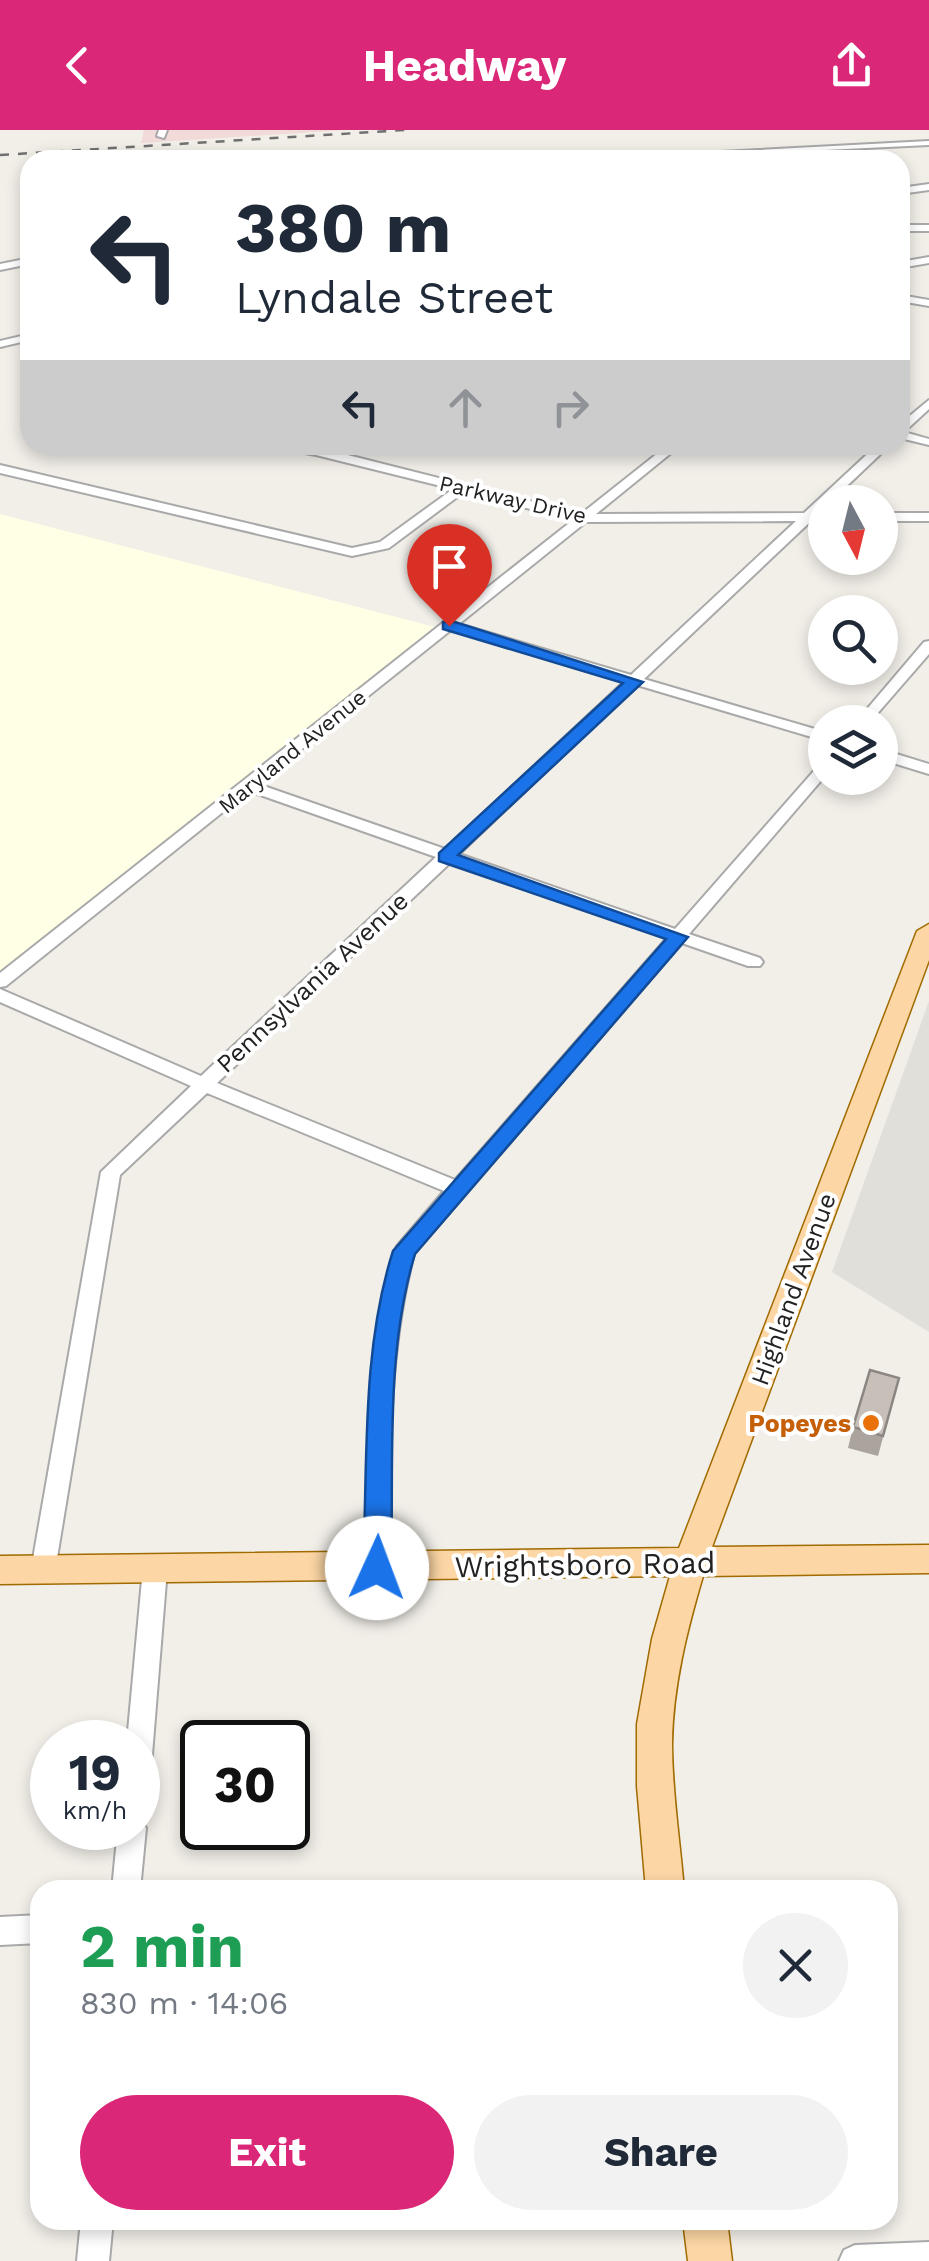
<!DOCTYPE html>
<meta charset="utf-8">
<style>
:root{--surface:#fff;--page:#f2f2f3;--text:#1f2937;--muted:#747a83;--accent:#db2777}
body{margin:0;font-family:"Work Sans",sans-serif;background:var(--page);color:var(--text);height:100vh;display:flex;flex-direction:column;font-size:38px;white-space:nowrap}
*{box-sizing:border-box;margin:0}
p{font-size:32px;color:var(--muted)}
.icon{flex:none;width:55px;height:55px;fill:none;stroke:currentColor;stroke-width:2;stroke-linecap:round;stroke-linejoin:round}
.map{position:relative;flex:1;overflow:hidden}
.details{position:absolute;left:30px;top:1750px;width:868px;height:350px;display:flex;flex-direction:column;background:var(--surface);border-radius:30px;box-shadow:0 5px 15px #0003}
.details>*{flex:none}
.hud{position:absolute;left:20px;top:20px;width:890px;height:305px;border-radius:30px;box-shadow:0 5px 15px #0003;background:#fff;color:var(--text);overflow:hidden}
.needle{width:65px;rotate:173deg}
.fabs{position:absolute;left:808px;top:355px;display:grid;gap:20px}
.fabs a{display:grid;place-items:center;width:90px;height:90px;border-radius:50%;background:var(--surface);box-shadow:0 5px 15px #0003;font-size:50px}
.speed{position:absolute;left:30px;top:1590px;display:flex;gap:20px;font-size:50px;font-weight:700;text-align:center}
.speed>*{display:grid;place-content:center;width:130px;height:130px;border-radius:50%;background:var(--surface);box-shadow:0 5px 15px #0003;line-height:1}
.speed small{font-size:25px;font-weight:400}
.speed .limit{border:5px solid #111;border-radius:15px;background:#fff;color:#111}
.pin{position:absolute;display:grid;place-items:center;width:85px;height:85px;color:#fff;margin:-102px -42px;border-radius:50% 50% 50% 0;rotate:-45deg;box-shadow:0 0 10px #0007}
.pin .icon{rotate:45deg}
.me{position:absolute;width:110px;margin:-55px;rotate:2deg;stroke-linejoin:round;filter:drop-shadow(0 0 8px #0008)}
.turn{display:flex;align-items:center;gap:35px;height:210px;padding:0 50px;font-size:45px}
.turn .icon{width:130px;height:130px;stroke-width:2.5}
.turn b{display:block;font-size:70px;line-height:85px}
.lanes{display:flex;align-items:center;height:95px;padding:0 50px;background:#0003;justify-content:center;gap:50px;direction:ltr}
.lanes .off{opacity:.35}
.round{display:grid;place-items:center;flex:none;width:105px;height:105px;border-radius:52px;background:var(--page)}
.overview{display:flex;align-items:center;justify-content:space-between;height:170px;padding:0 50px}
h1{font-size:60px;font-weight:700;line-height:75px;color:#1e9e55}
.cta{display:flex;gap:20px;margin-top:auto;padding:20px 50px}
.cta a{flex:1;height:115px;border-radius:60px;background:var(--accent);color:#fff;font-size:40px;font-weight:700;line-height:115px;text-align:center}
.cta a+a{background:var(--page);color:var(--text)}
header{display:flex;justify-content:space-between;align-items:center;height:130px;padding:0 50px;background:var(--accent);color:#fff;font-size:45px;font-weight:700}
.map>svg:first-child{display:block}
</style>
<header><svg class="icon" aria-label="back" viewBox="0 0 24 24"><path d="M15 5l-7 7 7 7"/></svg>Headway<svg class="icon" aria-label="share" viewBox="0 0 24 24"><path d="M12 15V3M7 8l5-5 5 5M5 13v7h14v-7"/></svg></header>
<div class="map">
<svg width="929" height="2131" viewBox="0 0 929 2131">
<rect width="100%" height="100%" fill="#f2efe9"/>
<path fill="#f2dad9" d="M144 0H348L141 13Z"/>
<path fill="#ffffe5" d="M0 384 435 497 0 843Z"/>
<path fill="#e1dfda" d="M929 871V1202L832 1142Z"/>
<g fill="none" stroke-linecap="round" stroke-linejoin="round">
<defs>
<path id="minor" d="M159 0H167L164 8 157 6Z
M929 11V15L620 30 624 27Z
M929 54V60L900 64V58Z
M900 95H929V101H900Z
M929 127V133L900 138V132Z
M30 128V134L0 140V134Z
M900 165 929 170V176L900 171Z
M30 204V210L0 217V211Z
M929 270V279L904 302 929 309V315L900 308V294Z
M259 315 316 317 581 384 668 315H681L596 384 804 383 877 315H890L830 372H825V377L818 384 819 390 811 391 644 549 825 602V611L637 555 459 724 675 799 820 634 825 632V646L689 804 760 828 763 832 760 836H748L682 813 414 1124C387 1227 390 1332 389 1438L386 1445 377 1448 368 1445 365 1438 369 1278 384 1159 397 1116 444 1061 207 963 120 1045 55 1440 52 1447 43 1450 34 1447 31 1440 101 1042 191 956 0 872V859L201 946 436 727 249 661 6 856 0 857V843L573 390 464 362 389 418 352 426 0 343V335L352 418 380 412 453 359 316 325ZM796 391 631 545 459 494 586 392ZM451 500 624 552 445 719 258 654ZM451 732 667 808 455 1050 217 953Z
M483 315H513L503 323Z
M880 383H929V391H880Z
M929 511V524L870 592H856L924 512Z
M880 619 929 634V644L880 629Z
M155 1429 164 1432 167 1439 151 1637 147 1646 138 1649V1612H127L143 1439 146 1432Z
M138 1687 146 1698 140 1760H112L118 1698H138Z
M40 1785V1813L0 1815V1787Z
M81 2090H113L109 2131H77Z
M929 2112V2131H839L844 2120 855 2115Z"/>
<path id="major" d="M929 794V830L712 1417 929 1415V1443L703 1446C687 1500 673 1556 672 1613 672 1662 680 1711 684 1760H646L637 1656V1594L652 1509 670 1446 0 1454V1426L679 1418 917 801Z
M683 2090H727L732 2131H688Z"/>
</defs>
<use href="#minor" stroke="#a9a9a9" stroke-width="4"/>
<use href="#major" stroke="#a06b00" stroke-width="3"/>
<use href="#minor" fill="#fff" fill-rule="evenodd"/>
<use href="#major" fill="#fcd6a4" fill-rule="evenodd"/>
<path stroke="#707070" stroke-width="2.5" stroke-dasharray="9 9" stroke-linecap="butt" d="M0 25 405 0"/>
</g>
<path fill="#aba49e" d="M899 1248 878 1326 848 1318 853 1297Z"/>
<path fill="#c7bfb8" stroke="#8b8681" stroke-width="2.5" d="M870 1240 899 1248 883 1306 853 1297Z"/>
<path fill="#1a73e8" stroke="#114b97" stroke-width="2.5" d="M443 492H455L643 552 458 725 688 807 415 1124C385 1223 394 1335 391 1438L387 1446 377 1449 367 1446 363 1438C368 1333 361 1221 393 1121L666 809 439 731V723L623 553 443 499Z"/>
<circle fill="#e8710a" stroke="#fff" stroke-width="4" cx="871" cy="1293" r="10"/>
<g text-anchor="middle" stroke-width="8" stroke-linejoin="round" paint-order="stroke">
<g font-size="22" fill="#222" stroke="#fff">
<text transform="translate(513 369) rotate(13)" y="8">Parkway Drive</text>
<text transform="translate(292 621) rotate(-39)" y="8">Maryland Avenue</text>
</g>
<g font-size="25" fill="#222" stroke="#fff">
<text transform="translate(312 852) rotate(-43)" y="9">Pennsylvania Avenue</text>
<text transform="translate(793 1159) rotate(-70)" y="9">Highland Avenue</text>
</g>
<g font-size="25" font-weight="bold" fill="#c56008" stroke="#fff" text-anchor="end">
<text x="851" y="1302">Popeyes</text>
</g>
<g font-size="30" fill="#222" stroke="#fff">
<text transform="translate(585 1435) rotate(-1)" y="10">Wrightsboro Road</text>
</g>
</g>
</svg>
<div class="fabs">
<a><svg class="needle" viewBox="-14 -14 28 28"><path d="M0-13l5 13h-10z" fill="#e53935"/><path d="M0 13l5-13h-10z" fill="#747a83"/></svg></a>
<a><svg class="icon" aria-label="search" viewBox="0 0 24 24"><circle cx="10" cy="10" r="6"/><path d="M15 15l6 6"/></svg></a>
<a><svg class="icon" aria-label="layers" viewBox="0 0 24 24"><path d="M12 4l9 5-9 5-9-5zM3 14l9 5 9-5"/></svg></a>
</div>
<div class="speed"><div>19<small>km/h</small></div><div class="limit">30</div></div>
<div class="pin" style="left:449px;top:496px;background:#d93025"><svg class="icon" aria-label="arrive" viewBox="0 0 24 24"><path d="M6 21V4h12l-3 4 3 4H6"/></svg></div>
<svg class="me" style="left:377px;top:1438px" viewBox="-20 -20 40 40"><circle r="19" fill="#fff"/><path d="M0-13L10 11 0 6-10 11z" fill="#1a73e8"/></svg>
<div class="hud">
<div class="turn"><svg class="icon" aria-label="left" viewBox="0 0 24 24"><path d="M17 20v-9H6M10 6l-5 5 5 5"/></svg><div><b>380 m</b>Lyndale Street</div></div>
<div class="lanes"><svg class="icon" aria-label="left" viewBox="0 0 24 24"><path d="M17 20v-9H6M10 6l-5 5 5 5"/></svg><svg class="icon off" aria-label="ahead" viewBox="0 0 24 24"><path d="M12 20V5M6 11l6-6 6 6"/></svg><svg class="icon off" aria-label="right" viewBox="0 0 24 24"><path d="M7 20v-9h11M14 6l5 5-5 5"/></svg></div>
</div>
<section class="details">
<div class="overview"><div><h1>2 min</h1><p>830 m · 14:06</p></div><a class="round"><svg class="icon" aria-label="close" viewBox="0 0 24 24"><path d="M6 6l12 12M18 6L6 18"/></svg></a></div>
<div class="cta"><a>Exit</a><a>Share</a></div>
</section>
</div>
